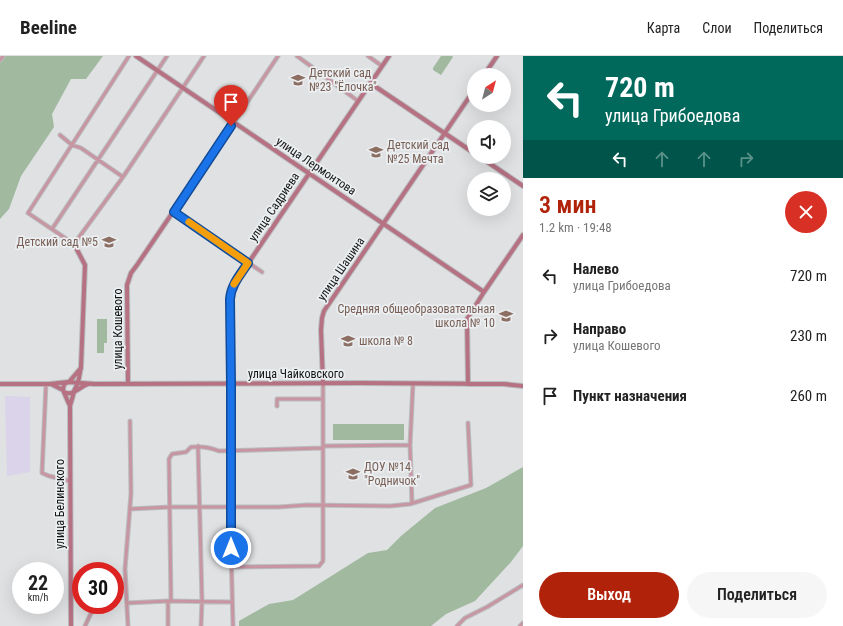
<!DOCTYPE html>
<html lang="ru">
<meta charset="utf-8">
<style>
:root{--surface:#fff;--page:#f6f6f6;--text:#222;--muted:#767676;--line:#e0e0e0;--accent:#b0230a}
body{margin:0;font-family:"Roboto Condensed",sans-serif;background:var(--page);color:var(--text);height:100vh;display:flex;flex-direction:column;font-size:15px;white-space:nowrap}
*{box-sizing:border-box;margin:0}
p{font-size:13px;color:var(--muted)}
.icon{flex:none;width:22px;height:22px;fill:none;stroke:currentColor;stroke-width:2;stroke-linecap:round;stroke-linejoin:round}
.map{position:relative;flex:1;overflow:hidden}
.details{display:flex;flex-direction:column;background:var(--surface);width:320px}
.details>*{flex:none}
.banner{background:#00695c;color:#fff;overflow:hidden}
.needle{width:26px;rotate:36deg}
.tools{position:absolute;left:467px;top:12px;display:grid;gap:8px}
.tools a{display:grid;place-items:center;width:44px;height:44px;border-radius:50%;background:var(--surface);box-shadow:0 4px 16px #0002;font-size:20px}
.speed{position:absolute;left:12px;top:506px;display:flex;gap:8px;font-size:20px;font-weight:700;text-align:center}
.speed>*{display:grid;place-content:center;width:52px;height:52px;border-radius:50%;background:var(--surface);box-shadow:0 4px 16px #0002;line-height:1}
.speed small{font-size:10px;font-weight:400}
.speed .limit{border:6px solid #d22;background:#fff;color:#111}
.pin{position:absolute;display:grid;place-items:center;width:34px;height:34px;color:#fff;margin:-41px -17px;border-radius:50% 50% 50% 0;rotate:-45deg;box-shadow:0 0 4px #0007}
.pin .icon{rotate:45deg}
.me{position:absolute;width:44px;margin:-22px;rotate:0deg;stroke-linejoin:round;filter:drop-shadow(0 0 3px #0008)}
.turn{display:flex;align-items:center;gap:14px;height:84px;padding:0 16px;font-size:18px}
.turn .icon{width:52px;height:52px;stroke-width:2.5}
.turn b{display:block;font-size:28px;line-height:34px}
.lanes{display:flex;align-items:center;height:38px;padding:0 16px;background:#0003;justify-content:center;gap:20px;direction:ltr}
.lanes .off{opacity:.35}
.round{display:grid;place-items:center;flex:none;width:42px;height:42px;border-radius:21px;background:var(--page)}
.headline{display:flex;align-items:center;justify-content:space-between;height:68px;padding:0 16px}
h1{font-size:24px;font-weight:600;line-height:30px;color:var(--accent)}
.cta{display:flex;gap:8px;margin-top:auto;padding:8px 16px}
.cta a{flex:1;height:46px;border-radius:24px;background:var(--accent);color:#fff;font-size:16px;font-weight:600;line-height:46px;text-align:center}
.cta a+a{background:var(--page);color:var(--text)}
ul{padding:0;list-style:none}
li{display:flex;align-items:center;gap:12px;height:60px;padding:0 16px}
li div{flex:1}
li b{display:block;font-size:15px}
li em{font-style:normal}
header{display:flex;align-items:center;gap:24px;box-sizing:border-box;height:56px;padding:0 20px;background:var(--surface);border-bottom:1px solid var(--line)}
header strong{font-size:19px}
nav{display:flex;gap:22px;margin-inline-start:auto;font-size:14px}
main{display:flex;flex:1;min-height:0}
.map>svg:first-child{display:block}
</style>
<header>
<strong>Beeline</strong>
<nav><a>Карта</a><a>Слои</a><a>Поделиться</a></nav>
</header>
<main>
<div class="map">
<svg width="523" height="570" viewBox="0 0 523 570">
<rect width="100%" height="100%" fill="#dfe1e3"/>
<path fill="#dad3e9" d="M5 340 30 341V416L7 420Z"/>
<path fill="#a1b99f" d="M0 0H103L86 23H71L52 58 54 71 21 120 9 153 0 163Z
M441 0H452L453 1 441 19 433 14V12Z
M97 263H107V287H104V297H97Z
M333 368H404V384H333Z
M523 411V490L511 506 475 545 446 558 431 570H239V565L269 548 293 544 368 497 387 494 401 480 435 452 486 432Z"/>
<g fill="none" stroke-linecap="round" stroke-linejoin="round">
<defs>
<path id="street" d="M129 0 28 157 74 188 123 121 204 0
M297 0 358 45
M368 0 382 10
M0 4 3 0
M234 66 278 0
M60 79 72 89 81 92 123 121
M174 156 262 216
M52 173 167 0
M46 328 42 417 49 420 70 425
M231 328V492L233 570
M277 350V343H322
M198 390 202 545 201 570
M323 390 410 389
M412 447 410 389 413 328
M130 453 170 451H279L307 449 390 450 410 448 471 429 468 367
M231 511 319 510 323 505V328
M71 536 81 526
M171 545 169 403 172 398 186 396 191 391C201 390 209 391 219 395L323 392
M127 547 168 545 232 546
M85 570 93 553V549
M128 570 125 513 131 438 130 365
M168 570V545
M457 570 465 562 487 551 523 529
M520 570 523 567"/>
<path id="secondary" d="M136 0 484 236
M484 19 497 0
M370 27 474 97
M480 101 523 130
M74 188 85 209 81 311 78 327 74 335
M69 326 94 328 360 327 504 328 523 330
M0 328H50L68 326
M128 328 127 229 131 217 137 209 234 66
M231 328 229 243 232 231 389 0
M323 328 321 274 322 262 324 255 474 34
M468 328 467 263 484 236 523 179
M53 329 63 334 69 348
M63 334 64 328 69 326 81 312
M64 336C72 341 79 331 88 328
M71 570 70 350 74 336"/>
</defs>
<use href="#street" stroke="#babcbe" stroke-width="5"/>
<use href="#secondary" stroke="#babcbe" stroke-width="6"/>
<use href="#street" stroke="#c796a2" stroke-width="3"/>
<use href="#secondary" stroke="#b67183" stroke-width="4"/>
</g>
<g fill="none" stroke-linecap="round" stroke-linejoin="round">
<defs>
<path id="route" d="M231 492V328L230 243C231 229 240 219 248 207L174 156 231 70"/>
</defs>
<use href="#route" stroke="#114b97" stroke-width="10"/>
<use href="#route" stroke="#1a73e8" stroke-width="7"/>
<path stroke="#f59e0b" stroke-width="7" d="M189 166 248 207 234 228"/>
</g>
<defs>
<symbol id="school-bare" viewBox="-9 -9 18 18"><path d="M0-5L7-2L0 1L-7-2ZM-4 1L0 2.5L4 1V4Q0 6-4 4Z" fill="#8d6e63" stroke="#eceff1" stroke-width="2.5" paint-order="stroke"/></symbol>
</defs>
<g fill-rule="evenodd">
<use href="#school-bare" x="288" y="14" width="20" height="20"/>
<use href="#school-bare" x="366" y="86" width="20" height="20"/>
<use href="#school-bare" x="99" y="176" width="20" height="20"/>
<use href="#school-bare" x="496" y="250" width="20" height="20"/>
<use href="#school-bare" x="338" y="275" width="20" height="20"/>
<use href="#school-bare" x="343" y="408" width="20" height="20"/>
</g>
<g text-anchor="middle" stroke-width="3.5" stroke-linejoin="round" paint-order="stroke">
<g font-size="12" fill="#785e54" stroke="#eceff1" text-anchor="start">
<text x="309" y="21">Детский сад<tspan x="309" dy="14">№23 "Ёлочка"</tspan></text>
<text x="387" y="93">Детский сад<tspan x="387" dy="14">№25 Мечта</tspan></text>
<text x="98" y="190" text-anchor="end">Детский сад №5</text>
<text x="495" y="257" text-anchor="end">Средняя общеобразовательная<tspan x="495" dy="14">школа № 10</tspan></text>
<text x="359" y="289">школа № 8</text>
<text x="364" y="415">ДОУ №14<tspan x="364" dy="14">"Родничок"</tspan></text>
</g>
<g font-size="12" fill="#131414" stroke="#eceff1">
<text transform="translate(316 110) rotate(34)" y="4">улица Лермонтова</text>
<text transform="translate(274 151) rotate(-56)" y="4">улица Садриева</text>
<text transform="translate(341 213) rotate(-56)" y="4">улица Шашина</text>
<text transform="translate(118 273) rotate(-90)" y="4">улица Кошевого</text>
<text x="296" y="322">улица Чайковского</text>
<text transform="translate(60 448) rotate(-90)" y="4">улица Белинского</text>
</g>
</g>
</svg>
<div class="tools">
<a><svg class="needle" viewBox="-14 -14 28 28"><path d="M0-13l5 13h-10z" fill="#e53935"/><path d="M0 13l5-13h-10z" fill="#767676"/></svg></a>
<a><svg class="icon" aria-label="sound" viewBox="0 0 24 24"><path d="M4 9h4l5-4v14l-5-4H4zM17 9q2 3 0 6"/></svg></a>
<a><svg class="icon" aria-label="layers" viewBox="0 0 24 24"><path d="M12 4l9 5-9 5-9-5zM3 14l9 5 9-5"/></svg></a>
</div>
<div class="speed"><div>22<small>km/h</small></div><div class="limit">30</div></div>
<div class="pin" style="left:231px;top:70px;background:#d93025"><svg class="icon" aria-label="arrive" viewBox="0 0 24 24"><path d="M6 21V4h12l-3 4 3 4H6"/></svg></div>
<svg class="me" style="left:231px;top:492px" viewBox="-20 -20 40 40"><circle r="17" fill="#1a73e8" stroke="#fff" stroke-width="3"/><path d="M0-11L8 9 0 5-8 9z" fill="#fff"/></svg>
</div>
<section class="details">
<div class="banner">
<div class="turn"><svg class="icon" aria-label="left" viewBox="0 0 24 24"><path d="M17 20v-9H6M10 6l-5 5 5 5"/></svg><div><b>720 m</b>улица Грибоедова</div></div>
<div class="lanes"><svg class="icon" aria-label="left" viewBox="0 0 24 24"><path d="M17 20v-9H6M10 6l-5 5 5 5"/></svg><svg class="icon off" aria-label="ahead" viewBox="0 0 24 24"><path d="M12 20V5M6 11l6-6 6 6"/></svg><svg class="icon off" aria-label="ahead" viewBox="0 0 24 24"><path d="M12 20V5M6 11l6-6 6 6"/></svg><svg class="icon off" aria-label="right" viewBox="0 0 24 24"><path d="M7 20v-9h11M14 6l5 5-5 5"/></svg></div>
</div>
<div class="headline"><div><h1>3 мин</h1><p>1.2 km · 19:48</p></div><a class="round" style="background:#d93025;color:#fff"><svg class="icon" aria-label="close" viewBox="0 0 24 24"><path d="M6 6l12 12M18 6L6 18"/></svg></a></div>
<ul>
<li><svg class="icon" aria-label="left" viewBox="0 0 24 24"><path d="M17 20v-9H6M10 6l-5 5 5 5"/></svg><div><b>Налево</b><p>улица Грибоедова</p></div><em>720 m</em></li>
<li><svg class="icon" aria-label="right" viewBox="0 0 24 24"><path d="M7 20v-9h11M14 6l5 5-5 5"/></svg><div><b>Направо</b><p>улица Кошевого</p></div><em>230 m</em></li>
<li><svg class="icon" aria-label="arrive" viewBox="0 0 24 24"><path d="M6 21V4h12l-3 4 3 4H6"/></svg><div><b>Пункт назначения</b></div><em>260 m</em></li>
</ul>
<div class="cta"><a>Выход</a><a>Поделиться</a></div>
</section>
</main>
